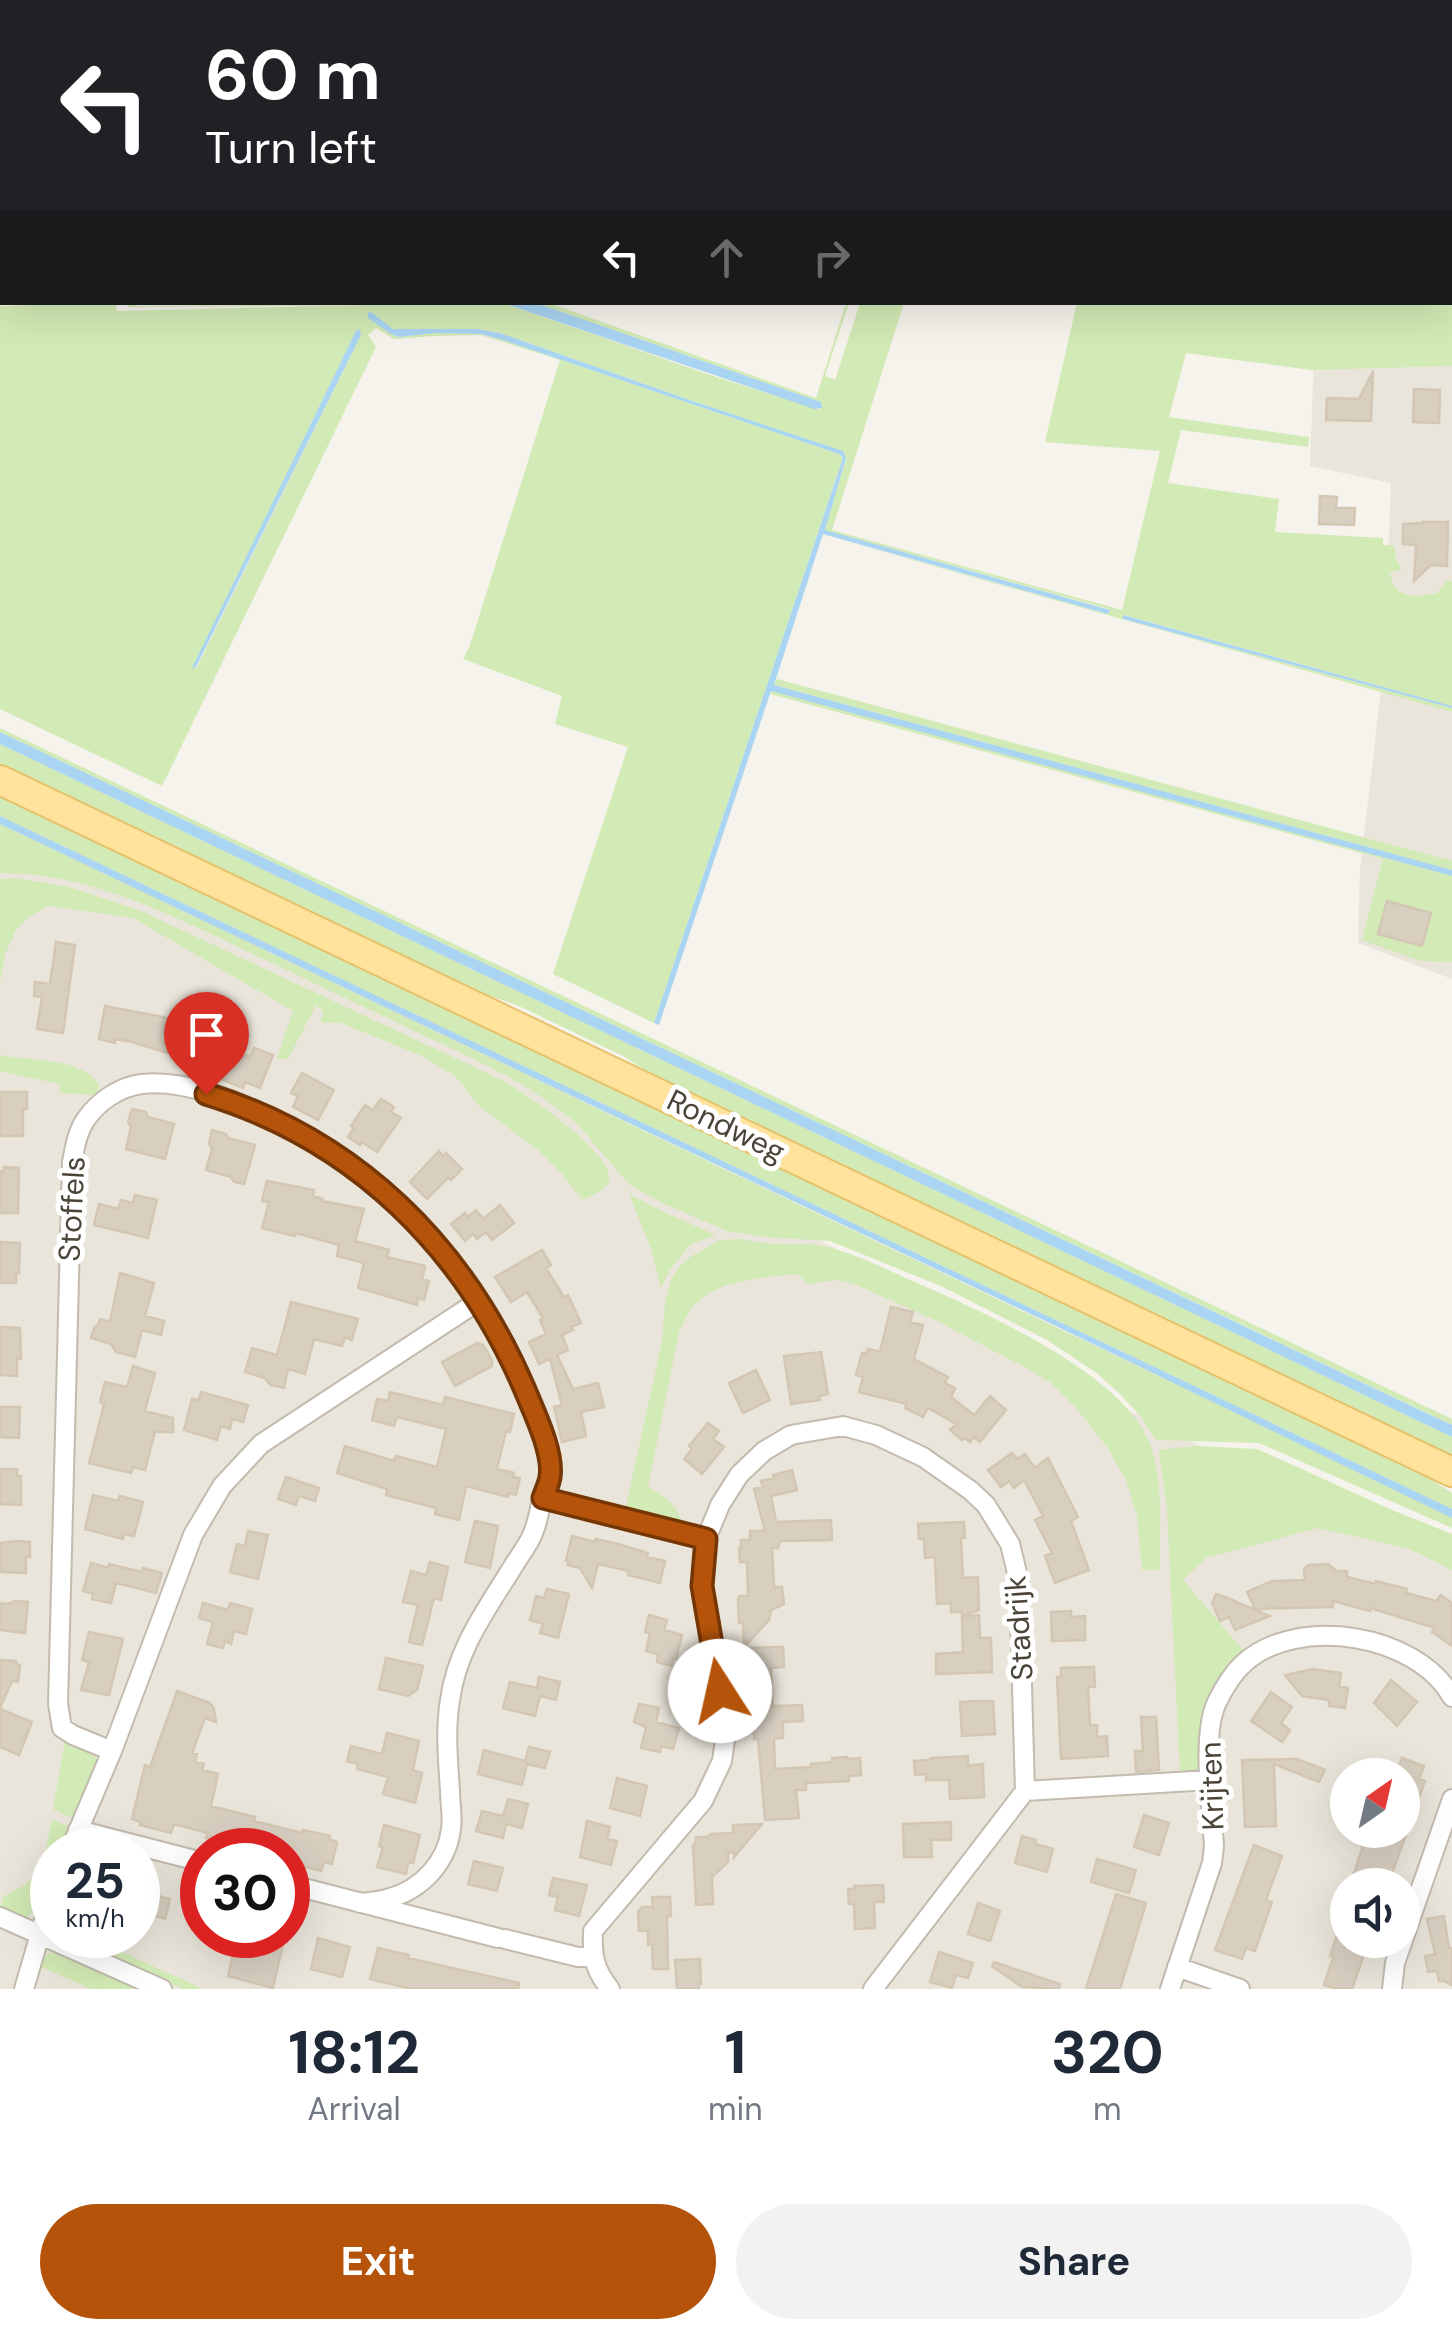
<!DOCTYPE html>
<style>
:root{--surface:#fff;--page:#f2f2f3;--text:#1f2937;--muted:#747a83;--accent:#b45309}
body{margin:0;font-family:"DM Sans",sans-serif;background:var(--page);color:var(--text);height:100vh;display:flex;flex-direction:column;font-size:38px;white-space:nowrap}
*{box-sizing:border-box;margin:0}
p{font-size:32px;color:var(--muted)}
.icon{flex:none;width:55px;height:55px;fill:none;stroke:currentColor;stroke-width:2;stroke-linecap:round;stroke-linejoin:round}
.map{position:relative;height:1989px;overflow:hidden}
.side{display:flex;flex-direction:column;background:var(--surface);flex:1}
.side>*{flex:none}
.banner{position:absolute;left:0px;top:0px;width:1452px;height:305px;box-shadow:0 10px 40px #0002;background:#202124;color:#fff;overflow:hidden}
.needle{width:65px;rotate:34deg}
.buttons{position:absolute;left:1330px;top:1758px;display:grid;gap:20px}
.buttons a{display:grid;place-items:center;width:90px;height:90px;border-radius:50%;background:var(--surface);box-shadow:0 10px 40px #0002;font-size:50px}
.speed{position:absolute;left:30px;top:1828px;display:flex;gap:20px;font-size:50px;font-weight:700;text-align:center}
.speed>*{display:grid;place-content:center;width:130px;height:130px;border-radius:50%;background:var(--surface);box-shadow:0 10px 40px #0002;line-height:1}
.speed small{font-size:25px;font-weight:400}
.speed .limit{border:15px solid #d22;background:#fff;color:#111}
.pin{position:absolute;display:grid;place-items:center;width:85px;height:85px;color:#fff;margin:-102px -42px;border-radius:50% 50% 50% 0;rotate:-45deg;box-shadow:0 0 10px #0007}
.pin .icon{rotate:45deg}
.me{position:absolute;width:110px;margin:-55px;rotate:350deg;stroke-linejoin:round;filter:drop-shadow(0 0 8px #0008)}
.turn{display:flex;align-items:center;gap:35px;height:210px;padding:0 40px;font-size:45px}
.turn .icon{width:130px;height:130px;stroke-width:2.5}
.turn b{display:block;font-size:70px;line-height:85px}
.lanes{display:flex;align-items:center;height:95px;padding:0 40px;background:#0003;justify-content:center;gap:50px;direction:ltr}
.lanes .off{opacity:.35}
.eta{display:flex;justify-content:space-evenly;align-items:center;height:170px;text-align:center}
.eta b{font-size:60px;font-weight:700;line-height:70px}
.cta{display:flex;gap:20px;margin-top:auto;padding:20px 40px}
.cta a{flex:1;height:115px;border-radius:60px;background:var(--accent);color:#fff;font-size:40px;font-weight:700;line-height:115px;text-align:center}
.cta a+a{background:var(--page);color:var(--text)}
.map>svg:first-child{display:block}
</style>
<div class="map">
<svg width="1452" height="1989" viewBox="0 0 1452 1989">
<rect width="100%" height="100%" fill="#f6f3ec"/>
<path fill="#eae5da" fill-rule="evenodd" d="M450 0H1452V156L1450 155V2H450Z
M1452 345V979L1358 943 1360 870 1384 664 1391 483 1310 466 1314 357Z
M0 828 425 1007 731 1191 1100 1396 1380 1535 1452 1567V1989H0ZM1348 1775H1402V1830H1348ZM52 1850H138V1935H52ZM202 1850H288V1935H202ZM1348 1885H1402V1940H1348Z"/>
<path fill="#d2eab5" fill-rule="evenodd" d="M1450 147H1452V366L1311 370 1186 353 1169 417 1309 437 1308 447 1181 430 1168 483 1279 499 1275 532 1383 538V545L1395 546V557L1402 569 1390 573C1394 600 1416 597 1437 593L1448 579 1452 582V706L1124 615 1123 619 1452 708V712L830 537 1108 614 1110 612 1109 609 824 530 846 459 842 451 692 401 500 333 477 329H393L371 313H368L369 318 391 334 399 337 435 333 481 334 506 341 839 454 843 458 654 1023 553 974 628 747 555 724 562 696 463 659 469 648 560 360 481 335 434 336 394 339 376 328 368 335 376 347 162 786 0 709V306L116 302 117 311 372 305 128 307V302L136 306 503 303 719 378 820 410 821 402 536 303H549L816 398 846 303H849L825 376 835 380 860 303H904L832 530 1122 610 1160 451 1045 442 1077 303 1450 302ZM356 331 360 337 197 667 193 668Z
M777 679 1452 861V870L774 685Z
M771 690 1452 876V962L1421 961 1362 940 1383 859 770 694ZM1387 901 1430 913 1422 946 1378 934Z
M0 728 1452 1419V1425L0 732Z
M0 744 1452 1437V1461L687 1097 623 1056 519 1006 442 979 0 768Z
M0 790 1386 1450 1452 1493V1509L0 816Z
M0 824 1312 1449 1452 1518V1528L1259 1443 1156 1440 1140 1416 1120 1394 1098 1374 1047 1340 943 1287 830 1241 765 1237 727 1231 665 1204 631 1186 576 1123 552 1104 525 1086 488 1066C417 1032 345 998 274 964 188 924 97 872 0 873Z
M14 878 69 887 141 911 504 1081C524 1093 621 1157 608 1183 604 1191 590 1196 582 1200L563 1175 537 1149 480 1107 455 1076 422 1056 341 1023 320 1022 324 1012 316 1005 288 1059H277L293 1011 133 918 49 906 27 918 16 930 5 954 0 983V879Z
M0 1055C32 1062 78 1056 99 1084L98 1091 95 1095 60 1093 59 1084 0 1071Z
M629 1194 668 1214 716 1235 691 1244 670 1270 661 1288 651 1249Z
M739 1239C752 1241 764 1244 777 1244 792 1245 808 1243 823 1246 852 1252 881 1267 908 1279 977 1309 1111 1367 1146 1435 1165 1471 1159 1530 1160 1570H1142L1137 1516 1126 1480 1107 1447 1076 1408 1051 1383 1030 1370 937 1321 852 1283 837 1280 808 1284 797 1274 758 1278 727 1285 708 1293 691 1308 679 1332 648 1487C668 1498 677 1505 684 1528L625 1510 662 1342 665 1302 671 1280 677 1269 690 1257 720 1240Z
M1197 1446 1257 1449 1392 1510 1452 1534V1570L1407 1548 1318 1528 1206 1558 1183 1580 1243 1650 1227 1670 1203 1767 1199 1772 1180 1774 1167 1509 1159 1450Z
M65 1740 86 1749 97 1759 96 1769 75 1815 70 1817 53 1809Z
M52 1819 69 1827 59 1850H52C52 1868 43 1908 27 1917L0 1908 4 1896C47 1877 43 1861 52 1819Z
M61 1935H85L203 1989H183Z
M57 1952 142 1989H91L39 1966 45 1955Z"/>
<path fill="#a9d4f2" d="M503 303H536L821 402 822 408 814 409Z
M371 312 393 329H477L500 333 692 401 843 451 846 458 825 530 1110 610 1108 614 823 534 774 685 1452 870V876L771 691 659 1025 654 1023 843 458 839 454 506 341 481 334 435 333 399 337 391 334 368 318V313Z
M359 329 361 333 360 337 196 667 192 668 356 331Z
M1123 615 1452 706V708L1123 619Z
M0 732 1422 1411 1452 1425V1437L0 744Z
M0 816 1452 1509V1518L1060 1328 0 824Z"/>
<path fill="#d8cfc1" stroke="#d3c7b4" stroke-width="2.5" d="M1373 371 1371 421 1326 420 1327 398 1359 399Z
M1414 389 1440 390 1439 423 1413 422Z
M1320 496 1337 497 1336 508H1355L1354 525 1319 524Z
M1423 522H1448L1447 566 1431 565 1414 581 1416 545 1403 544V524L1423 523Z
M1387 901 1431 913 1422 946 1378 934Z
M56 942 75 945 63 1033 37 1029 42 997 34 996 35 982 50 984Z
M105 1006 163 1017 195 1027 189 1047 181 1045 178 1056 125 1040V1041L115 1039V1043L99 1039Z
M254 1048 273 1055 260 1088 245 1082 243 1088 223 1080 234 1051 250 1057Z
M302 1073 334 1090 318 1120 293 1107 298 1096 291 1093Z
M0 1092H27V1109H23V1136H0Z
M381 1099 394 1107 391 1112 401 1118 377 1152 362 1142 360 1145 348 1137 354 1128 351 1126 365 1105 373 1110Z
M132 1109 146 1112 148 1117 174 1124 165 1159 126 1149 131 1127 128 1122Z
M212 1130 226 1134 228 1138 255 1145 244 1184 234 1182 231 1177 206 1170 212 1149 209 1143Z
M439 1151 443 1156 446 1153 462 1169 451 1180 448 1178 427 1199 410 1182Z
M4 1167 19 1168 18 1213H0V1171L4 1172Z
M267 1181 314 1190 313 1196 323 1199 322 1201 364 1209 355 1241 389 1250 387 1257 425 1266 422 1279 429 1281 424 1300 418 1298 417 1305 358 1288 364 1263 337 1256 339 1245 296 1233 295 1236 262 1228 269 1202 262 1201Z
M135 1195 157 1200 148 1238 94 1225 99 1204 118 1209 121 1200 133 1203Z
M500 1205 514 1223 492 1240 486 1232 477 1239 473 1234 465 1241 451 1224 465 1213 468 1217 476 1210 483 1219Z
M0 1242 20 1243 19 1273H16V1283H0Z
M542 1250 551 1265 546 1268 564 1297 568 1295 581 1323 571 1327 573 1330 562 1335 568 1350 557 1355 573 1389 598 1383 604 1407 581 1412 586 1436 562 1442 554 1407 562 1405 550 1359 539 1364 529 1342 546 1334 540 1320 543 1318 527 1292 511 1302 495 1277Z
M120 1273 154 1283 145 1316 164 1321 161 1335 142 1330 135 1357 116 1352 111 1344 91 1338 94 1328 98 1325 100 1319 110 1322Z
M291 1302 358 1319 352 1340 345 1337 342 1346 314 1339 305 1374 288 1369 284 1388 270 1385 265 1378 245 1372 252 1348 277 1355Z
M891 1307 913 1312 910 1322 923 1325 914 1359 948 1377 945 1383 955 1388 951 1397 974 1415 990 1396 1006 1410 980 1442 974 1437 970 1442 964 1438 962 1440 950 1430 956 1424 928 1408 923 1417 905 1408 907 1404 859 1392 863 1377 856 1375 862 1353 866 1354 868 1349 880 1352Z
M0 1327 20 1328 21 1359 17 1358V1376L0 1375Z
M477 1343 483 1345 492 1360V1366L455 1386 442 1362Z
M821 1352 828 1394 819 1396 820 1400 791 1404 784 1356Z
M133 1366 155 1373 145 1411 173 1418V1432H155L145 1470 133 1467 131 1473 89 1463 102 1413 104 1403 100 1402 105 1382 127 1387Z
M756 1370 770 1400 743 1413 729 1383Z
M201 1392 248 1405 243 1422 232 1419 230 1429 221 1426 217 1440 184 1430 192 1399 199 1400Z
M390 1392 443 1405 445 1397 514 1414 510 1432 506 1431 497 1469 514 1473 513 1477 520 1478 516 1495 509 1493 508 1497 466 1486 459 1520 435 1514 436 1508 386 1495 387 1489 337 1473 345 1446 394 1461 396 1456 437 1467 446 1429 397 1417 394 1426 372 1420 377 1399 388 1401Z
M0 1407H20L19 1438 0 1437Z
M708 1423 719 1431 713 1439 724 1447 702 1474 684 1459 692 1449 689 1446Z
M1012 1453 1017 1459 1025 1454 1035 1468 1048 1458 1078 1517 1071 1521 1089 1570 1055 1583 1045 1556 1052 1553 1035 1520 1043 1516 1024 1480 1014 1488 1009 1481 1001 1487 988 1470Z
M0 1469H17V1476H21V1505L0 1504Z
M792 1470 797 1490 771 1496 776 1522 831 1520 832 1540 780 1541 778 1548H772L774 1587H782L784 1604 771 1610 769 1620 744 1647 743 1623H739L738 1599 739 1596H748L747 1562H740L739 1548H741V1540H750V1531H765L754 1489 763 1487 761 1481 774 1478 773 1475Z
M286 1477 319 1488 315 1501 299 1496 296 1505 278 1499Z
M93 1495 118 1501 120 1496 143 1502 134 1536 124 1534 123 1539 85 1529Z
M475 1521 498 1526 490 1568 465 1562Z
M964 1522 965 1538H961L963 1578 978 1577 979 1610 962 1616V1612H951V1603L937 1604 935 1557 925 1558 924 1539H919L918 1524Z
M248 1531 268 1535 258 1579 230 1572 237 1544 245 1546Z
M572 1536 595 1542 596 1539 618 1544 648 1553 647 1557 665 1561 660 1583 628 1575 629 1571 598 1564 592 1588 580 1568 568 1565 569 1562 566 1561Z
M16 1541 30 1542V1557H26V1573L0 1572V1543Z
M430 1562 448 1567 441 1600 434 1598 422 1645 409 1642 418 1605 403 1602 411 1571 426 1575Z
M91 1563 108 1568 109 1564 142 1572 143 1568 162 1573 156 1593 116 1583 111 1603 92 1599 93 1594 83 1591Z
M1328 1564 1336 1571H1347V1577L1376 1584V1581L1407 1589 1406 1593 1436 1601 1441 1595 1452 1603V1646L1432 1632 1435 1628 1370 1608V1611L1333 1601V1607L1255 1609 1247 1592 1272 1581 1305 1580 1304 1569 1308 1565Z
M547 1589 569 1594 558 1638 540 1633 543 1624 530 1620 536 1596 544 1598Z
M1216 1594 1227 1598 1270 1616 1235 1630 1229 1617 1220 1621 1212 1603Z
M15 1601 28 1602 25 1633 0 1630V1603L8 1604Z
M203 1603 228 1610 230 1603 252 1609 246 1634 234 1631 231 1644 225 1641 223 1648 207 1644 213 1622 199 1618Z
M1071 1611V1617L1085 1616V1640L1052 1641 1051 1612Z
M649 1615 667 1620 664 1630 682 1635 676 1659H673L672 1666 657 1662 658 1654 646 1651 650 1633 645 1632Z
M979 1615 980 1638H991L992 1672 936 1674V1654L963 1652 962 1616Z
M89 1632 123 1639 109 1695 81 1690 89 1662 82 1660Z
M783 1647 784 1667 771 1668 773 1706 802 1705 803 1721 783 1722V1738L774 1739 775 1769 811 1767V1764L832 1762V1758L847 1757V1759L860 1758 861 1775 849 1776V1781L806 1783V1790H796L799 1818 765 1820 758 1739H754L753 1682H748L747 1648Z
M386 1658 423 1666 417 1690 408 1696 379 1689Z
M0 1660 16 1661V1664L20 1665 18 1682 12 1681 0 1708Z
M1094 1667 1095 1687H1088L1090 1725H1097V1737L1107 1736 1108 1756 1061 1759 1057 1677H1061V1668Z
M1313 1669 1341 1673 1339 1686 1348 1688 1345 1708 1329 1706V1700L1302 1696 1285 1675Z
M539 1677 560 1682 556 1700 540 1696 535 1716 503 1708 510 1682 537 1688Z
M1391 1680 1417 1702 1397 1726 1374 1703Z
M177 1691 210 1703 214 1709 216 1722 205 1718 192 1753 197 1754 195 1762 204 1764 202 1770 218 1774 211 1806 255 1817 254 1821 302 1833 303 1830 330 1836 329 1839 337 1842 332 1864 324 1862 321 1871 290 1863 291 1860 288 1859V1850L249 1843 247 1850H238L215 1844 216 1841 206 1838 208 1833 174 1824 171 1833 140 1825 141 1822 132 1819 145 1765 150 1767Z
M1271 1692 1292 1707 1281 1723 1290 1730 1282 1742 1251 1721Z
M979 1701H993L995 1734 962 1736 960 1702Z
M639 1704 659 1708 656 1722 679 1728 673 1749 661 1746 660 1752 641 1748 646 1727 634 1722Z
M0 1709 32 1722 19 1755 0 1747Z
M1141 1717H1156L1159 1770 1136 1772 1135 1751H1143Z
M387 1733 419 1741 413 1770 422 1773 415 1803 383 1794 388 1777 357 1769 358 1764 347 1761 351 1746 382 1754Z
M529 1747 550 1752 545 1768 527 1764 522 1785 478 1774 484 1750 525 1761Z
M968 1756V1766L983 1764 984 1797 950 1799 949 1780H926V1774L915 1775 914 1761 929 1760 931 1758Z
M1402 1758 1424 1766 1419 1779 1425 1781 1388 1885H1350L1363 1846 1358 1844 1363 1830H1402V1775H1396Z
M1297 1759 1325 1770 1319 1782 1274 1764 1276 1826 1245 1827 1242 1760Z
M617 1778 647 1786 640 1816 610 1808Z
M508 1799 528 1804 522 1828 506 1824 503 1838 476 1831 482 1811 503 1816Z
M1144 1815 1169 1823 1159 1855 1134 1847Z
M587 1821 610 1827 607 1839 617 1841 611 1865 580 1857Z
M951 1822V1840H931L932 1857H904L903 1824Z
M762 1824 734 1857V1852L728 1853V1862L712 1877 713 1904 696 1905 693 1846 696 1842V1837H708L711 1834 733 1833V1825Z
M384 1825 420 1835 413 1863 408 1862 406 1874 377 1867 383 1847 379 1846Z
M1022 1836 1036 1840 1035 1844 1053 1849 1047 1872 1015 1863Z
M1254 1845 1282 1856 1266 1900 1272 1902 1255 1951 1246 1948 1242 1959 1215 1950Z
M1097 1859 1136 1870 1129 1893 1091 1882Z
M474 1861 503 1868 497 1891 468 1884Z
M553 1878 587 1885 579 1916 555 1910 558 1897 549 1895Z
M883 1885 884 1902H874L875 1928 855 1929 854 1904H849L848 1889H854V1886Z
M138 1890 170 1899 165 1919 138 1911Z
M1116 1894 1146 1903 1120 1989H1086Z
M652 1897H670L671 1916 667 1917 668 1969H653L652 1944 648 1945V1931H639L638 1912 642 1907H653Z
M978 1903 1000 1911 990 1941 968 1934Z
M1345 1912H1348V1940H1369L1352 1989H1337L1324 1985 1334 1955 1330 1956Z
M1444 1916 1449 1948H1452V1985L1444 1981H1439L1437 1971 1428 1972 1425 1956 1435 1954 1427 1919Z
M238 1935H285L273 1988 228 1976Z
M318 1938 350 1947 342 1977 311 1969Z
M378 1948 409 1955 408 1958 519 1983 518 1989H412L370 1979Z
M939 1952 973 1963 968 1978 956 1975 952 1988 930 1982Z
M700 1959 701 1984H698L699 1989H677L675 1960Z
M994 1962 1060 1984 1059 1989 1022 1987 992 1966Z"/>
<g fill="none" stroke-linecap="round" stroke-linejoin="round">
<defs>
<path id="minor" d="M915 0 945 2
M1450 44 1452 45
M543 1499 706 1539
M112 1751 73 1735 62 1728 58 1704 72 1162C75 1147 77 1132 86 1119 99 1101 119 1087 142 1084 223 1075 359 1162 414 1218 463 1269 500 1332 527 1396 536 1416 552 1454 551 1475 550 1484 544 1495 541 1504 539 1513 537 1524 533 1533 529 1544 520 1555 514 1565 487 1609 457 1648 450 1700 445 1730 448 1761 450 1791 450 1803 453 1817 451 1829 447 1862 422 1889 390 1898 381 1901 370 1902 360 1903
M1025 1791 1210 1780
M78 1830 202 1862
M70 1850 112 1751 193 1535 222 1486 261 1444 477 1302
M288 1884 498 1938
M0 1917 162 1989
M505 1939 578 1957H592
M1177 1967 1240 1989
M24 1989 52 1893
M610 1989C594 1969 592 1956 593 1931L703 1801 722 1761 727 1726 702 1586 706 1539 720 1505 739 1475 764 1451 791 1435 843 1426 876 1435 923 1457 970 1490 986 1505 1010 1544 1019 1581 1025 1791 873 1989
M1170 1989 1212 1863 1214 1846C1212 1809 1201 1735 1217 1702 1223 1690 1232 1674 1243 1664 1297 1614 1417 1634 1452 1697
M1392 1989 1395 1963 1452 1799"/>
<path id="primary" d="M0 780 1452 1472"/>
</defs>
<use href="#minor" stroke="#c2bbae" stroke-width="22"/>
<use href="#primary" stroke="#e6c16a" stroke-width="32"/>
<use href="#minor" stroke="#fff" stroke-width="18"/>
<use href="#primary" stroke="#ffe39c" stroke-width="28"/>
</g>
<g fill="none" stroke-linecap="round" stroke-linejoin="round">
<defs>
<path id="route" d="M206 1094C356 1140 464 1247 525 1390 534 1412 554 1453 550 1477 549 1484 545 1492 543 1498L706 1539 702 1586 720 1691"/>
</defs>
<use href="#route" stroke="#753606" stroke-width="25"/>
<use href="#route" stroke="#b45309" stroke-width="18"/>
</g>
<g text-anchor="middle" stroke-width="10" stroke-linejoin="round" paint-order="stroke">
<g font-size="30" fill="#4b4439" stroke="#fff">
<text transform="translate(726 1126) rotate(26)" y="10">Rondweg</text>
<text transform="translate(72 1209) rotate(-87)" y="10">Stoffels</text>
<text transform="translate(1019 1628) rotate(-94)" y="10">Stadrijk</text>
<text transform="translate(1212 1786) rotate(-92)" y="10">Krijten</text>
</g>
</g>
</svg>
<div class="buttons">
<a><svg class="needle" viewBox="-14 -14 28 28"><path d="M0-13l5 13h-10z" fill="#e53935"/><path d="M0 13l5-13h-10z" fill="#747a83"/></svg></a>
<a><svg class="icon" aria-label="sound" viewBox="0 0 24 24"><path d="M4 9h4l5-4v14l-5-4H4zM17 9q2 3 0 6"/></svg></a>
</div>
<div class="speed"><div>25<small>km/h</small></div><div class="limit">30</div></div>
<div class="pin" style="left:206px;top:1094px;background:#d93025"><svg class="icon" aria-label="arrive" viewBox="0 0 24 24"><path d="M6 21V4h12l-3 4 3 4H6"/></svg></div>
<svg class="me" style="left:720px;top:1691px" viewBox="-20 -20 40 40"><circle r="19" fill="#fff"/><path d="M0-13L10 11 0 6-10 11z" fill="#b45309"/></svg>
<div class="banner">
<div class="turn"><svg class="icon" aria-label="left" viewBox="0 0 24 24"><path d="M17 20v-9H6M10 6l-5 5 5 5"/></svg><div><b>60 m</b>Turn left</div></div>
<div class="lanes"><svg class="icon" aria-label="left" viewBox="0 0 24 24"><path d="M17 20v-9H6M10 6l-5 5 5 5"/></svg><svg class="icon off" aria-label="ahead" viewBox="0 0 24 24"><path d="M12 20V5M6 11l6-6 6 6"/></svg><svg class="icon off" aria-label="right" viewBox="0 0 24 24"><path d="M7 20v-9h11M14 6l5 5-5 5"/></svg></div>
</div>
</div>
<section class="side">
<div class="eta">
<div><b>18:12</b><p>Arrival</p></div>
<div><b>1</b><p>min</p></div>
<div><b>320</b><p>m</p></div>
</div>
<div class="cta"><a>Exit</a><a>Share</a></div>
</section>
